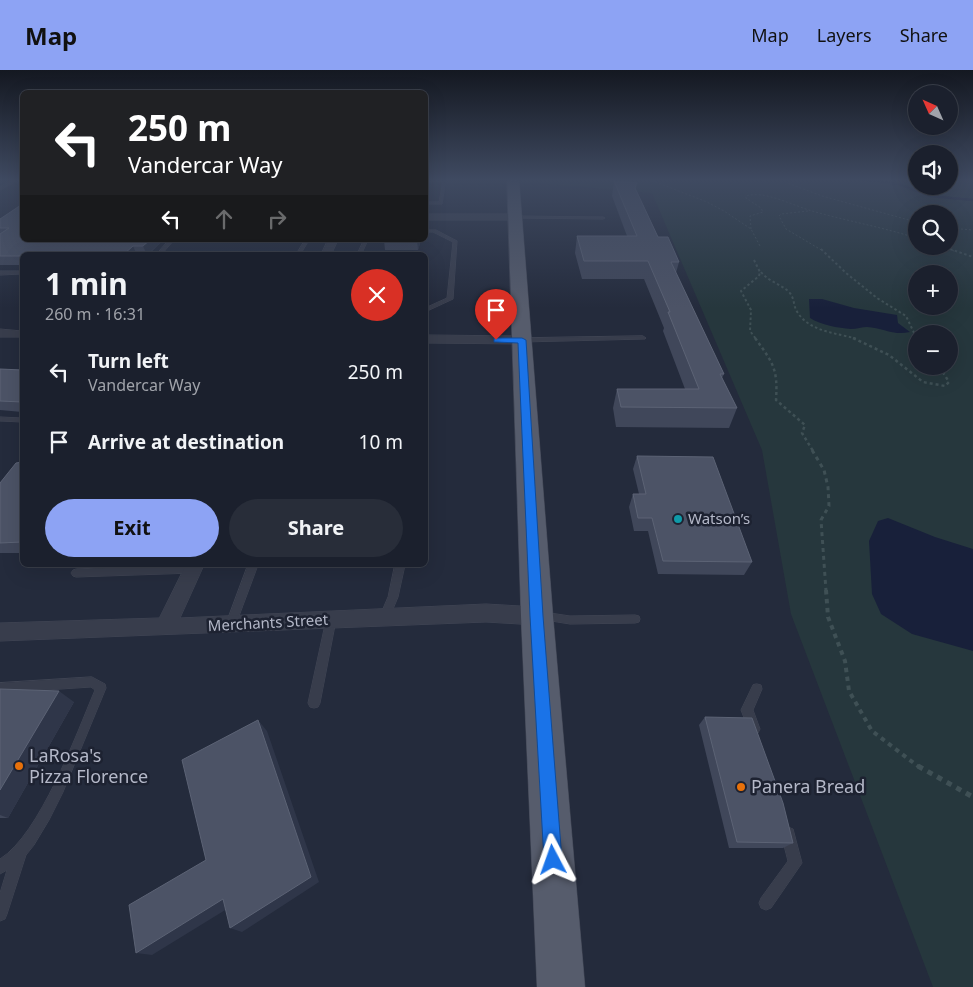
<!DOCTYPE html>
<meta charset="utf-8">
<style>
:root{--surface:#1b202d;--page:#282d39;--text:#f1f3f6;--muted:#a0a3aa;--line:#393e49;--accent:#8da3f4}
body{margin:0;font-family:"Noto Sans",sans-serif;background:var(--page);color:var(--text);height:100vh;display:flex;flex-direction:column;font-size:19px;white-space:nowrap}
*{box-sizing:border-box;margin:0}
p{font-size:16px;color:var(--muted)}
.icon{flex:none;width:28px;height:28px;fill:none;stroke:currentColor;stroke-width:2;stroke-linecap:round;stroke-linejoin:round}
.map{position:relative;flex:1;overflow:hidden}
.details{position:absolute;left:20px;top:182px;width:408px;height:315px;display:flex;flex-direction:column;background:var(--surface);border-radius:8px;box-shadow:0 5px 20px #0002,0 0 0 1px var(--line)}
.details>*{flex:none}
.guide{position:absolute;left:20px;top:20px;width:408px;height:152px;border-radius:8px;box-shadow:0 5px 20px #0002,0 0 0 1px var(--line);background:#202124;color:#fff;overflow:hidden}
.needle{width:32px;rotate:315deg}
.controls{position:absolute;left:908px;top:15px;display:grid;gap:10px}
.controls a{display:grid;place-items:center;width:50px;height:50px;border-radius:50%;background:var(--surface);box-shadow:0 5px 20px #0002,0 0 0 1px var(--line);font-size:25px}
.pin{position:absolute;display:grid;place-items:center;width:42px;height:42px;color:#fff;margin:-51px -21px;border-radius:50% 50% 50% 0;rotate:-45deg;box-shadow:0 0 5px #0007}
.pin .icon{rotate:45deg}
.me{position:absolute;width:55px;margin:-28px;rotate:356deg;stroke-linejoin:round;filter:drop-shadow(0 0 4px #0008)}
.turn{display:flex;align-items:center;gap:18px;height:105px;padding:0 25px;font-size:22px}
.turn .icon{width:65px;height:65px;stroke-width:2.5}
.turn b{display:block;font-size:35px;line-height:42px}
.lanes{display:flex;align-items:center;height:48px;padding:0 25px;background:#0003;justify-content:center;gap:25px;direction:ltr}
.lanes .off{opacity:.35}
.round{display:grid;place-items:center;flex:none;width:52px;height:52px;border-radius:26px;background:var(--page)}
.overview{display:flex;align-items:center;justify-content:space-between;height:85px;padding:0 25px}
h1{font-size:30px;font-weight:700;line-height:38px}
.primary-button{display:flex;gap:10px;margin-top:auto;padding:10px 25px}
.primary-button a{flex:1;height:58px;border-radius:30px;background:var(--accent);color:#111;font-size:20px;font-weight:700;line-height:58px;text-align:center}
.primary-button a+a{background:var(--page);color:var(--text)}
ul{padding:0;list-style:none}
li{display:flex;align-items:center;gap:15px;height:70px;padding:0 25px}
li div{flex:1}
li b{display:block;font-size:19px}
li em{font-style:normal}
header{display:flex;align-items:center;gap:30px;box-sizing:border-box;height:70px;padding:0 25px;background:var(--accent);color:#111}
header strong{font-size:24px}
nav{display:flex;gap:28px;margin-inline-start:auto;font-size:18px}
.map>svg:first-child{display:block}
</style>
<header>
<strong>Map</strong>
<nav><a>Map</a><a>Layers</a><a>Share</a></nav>
</header>
<div class="map">
<svg width="973" height="917" viewBox="0 0 973 917">
<rect width="100%" height="100%" fill="#242b3c"/>
<path fill="#26373d" fill-rule="evenodd" d="M513 109H916V116H949V110L973 113V917H933L791 544 762 380 652 123 513 111ZM916 144H949V176H916ZM916 204H949V236H916ZM916 264H949V296H916Z"/>
<path fill="#18203a" d="M809 229H822L854 238 897 245 898 253 910 262C894 266 883 258 867 257 862 257 857 259 851 259 838 258 821 255 810 248Z
M888 448 935 467 973 479V581L912 564 881 544 872 524 869 471 878 451Z"/>
<g fill="none" stroke-linecap="round" stroke-linejoin="round">
<path stroke="#18203a" stroke-width="2.5" d="M860 109 899 114 930 126 973 130"/>
<defs>
<path id="service" d="M16 109H21L0 120V117Z
M425 109H446L442 134H425V132H439L443 111H425Z
M515 146 603 147 605 148 603 149 513 148Z
M425 160H436L457 171 453 229 425 242V238L447 228 453 172 433 162H425Z
M169 170H174L161 185H156Z
M305 170H309L300 185H296Z
M364 170H368L361 185H357Z
M0 201H22V204L0 205Z
M643 266 646 268 645 269 522 272 519 270 522 268Z
M0 347 22 348V352L0 351Z
M193 495 196 496 198 499 196 502 193 503 76 507 73 506 71 503 73 500 76 499Z
M248 495H258L236 554 235 557 231 558 227 557 226 554Z
M395 495H405L398 527 388 551 384 552 380 551 379 548 388 527Z
M543 542 570 546 635 545 639 546 640 549 639 552 635 553 570 554 539 549 538 546 539 543Z
M331 546 335 547 336 550 320 633 318 637 314 638 310 637 308 633 326 550 327 547Z
M92 607 105 614 106 618 63 722 49 750 34 775 26 785 7 844 5 849 0 851V823L7 800 0 804V789C40 764 76 665 95 620L91 617 0 623V613Z
M757 614 761 615 762 619 753 640 760 659 758 663 754 665 750 663 741 640 753 615Z
M788 757 793 759 802 793 771 838 766 840 761 838 759 833 761 828 788 791 781 764 783 759Z"/>
<path id="minor" d="M425 144H515L519 147 515 150H425Z
M328 170H338L331 185H321Z
M0 259 22 261V267H0Z
M425 265 522 266 528 270 522 274 425 273Z
M186 495H204L180 548 486 534 537 537 544 540 547 546 544 552 537 555 486 552 0 571V553L159 548Z"/>
<path id="primary" d="M507 109H519L553 546 585 917H537L521 546Z"/>
</defs>
<use href="#service" stroke="#414655" stroke-width="1"/>
<use href="#minor" stroke="#414655" stroke-width="1"/>
<use href="#primary" stroke="#414655" stroke-width="1"/>
<path stroke="#3f5055" stroke-width="1" stroke-dasharray="2 2" stroke-linecap="butt" d="M648 109 707 132 724 141 751 159 760 176
M777 109 822 126 916 152
M808 141 781 144 779 146 786 159 823 181
M949 158 973 160
M751 159 750 146 763 142 761 138 746 128V126C765 120 794 136 812 141 847 151 882 157 916 168
M941 176 954 181"/>
<path stroke="#3f5055" stroke-width="2" stroke-dasharray="2.5 2.5" stroke-linecap="butt" d="M821 179 846 203 877 228 906 246 916 267
M950 179 973 187
M754 190 760 202 759 206 741 221 751 240 750 261 756 269
M761 202C769 212 781 214 789 222 795 228 793 237 798 243 810 262 838 263 857 269"/>
<path stroke="#3f5055" stroke-width="2.5" stroke-dasharray="3 3" stroke-linecap="butt" d="M755 268C773 293 778 298 776 330L805 355 802 363 813 381
M853 268 889 285 923 312 945 316 949 312 939 296"/>
<path stroke="#3f5055" stroke-width="3" stroke-dasharray="4 4" stroke-linecap="butt" d="M812 380 824 400 828 417 829 436 821 450 826 521"/>
<path stroke="#3f5055" stroke-width="4" stroke-dasharray="4.5 4.5" stroke-linecap="butt" d="M826 520 828 547 845 591 849 621 872 661 919 697"/>
<path stroke="#3f5055" stroke-width="5" stroke-dasharray="5.5 5.5" stroke-linecap="butt" d="M918 696 973 727"/>
<use href="#service" fill="#383d4c" fill-rule="evenodd"/>
<use href="#minor" fill="#383d4c" fill-rule="evenodd"/>
<use href="#primary" fill="#565c6c" fill-rule="evenodd"/>
</g>
<path fill="#40475a" d="M614 111 636 119 658 167 679 192 676 203 724 304 722 308 737 338 729 358 616 357 613 338 617 319H685L663 261 664 258 644 209H582L575 183 577 166H627L612 126Z
M0 149 22 170H163L148 185H22V195H0Z
M384 170H421L418 180H385Z
M0 299 22 300V342L0 340Z
M637 386 752 492 744 505 658 504 648 461H634L629 437 633 424H639L633 399Z
M22 392V483H0V413Z
M297 495H366L365 498H299Z
M0 619 74 632 8 748H0Z
M705 647 793 773 783 778H729L699 655Z"/>
<path fill="#2f3649" d="M427 109H428V113L425 127V116Z
M150 170H163L147 185 143 176Z
M417 170H421L418 180 417 171Z
M133 176 137 185H123Z
M59 621 74 632 8 748 0 745V720Z
M258 650 267 661 319 812 242 862 230 858Z
M223 829 235 834 152 885 136 883Z"/>
<path fill="#4c5366" stroke="#5c6375" d="M614 111 637 113 635 118 658 167H668L679 192H671L724 304H720L737 338 621 337 617 319H699L668 242H670L648 191H584L577 166H637Z
M21 135H22V170H150L143 176H133L123 185H22V186H0V164L9 158H0V149Z
M384 170H417V171H384Z
M0 299 22 300V332L0 331Z
M637 386 713 387 752 492 663 491 652 448H638L633 424H646Z
M22 392V472L0 473V413L16 393Z
M0 619 59 621 0 720Z
M705 647 752 648 783 733 793 773 737 772Z
M258 650 311 807 230 858 223 829 136 883 129 835 206 790 182 690Z"/>
<linearGradient id="sky" x2="0" y2="1"><stop stop-color="#141821"/><stop offset="0.46" stop-color="#3f4a61"/><stop offset="1" stop-color="#3f4a61" stop-opacity="0"/></linearGradient>
<rect width="973" height="238" fill="url(#sky)"/>
<path fill="#1a73e8" stroke="#114b97" d="M494 268H522L526 270 543 546 562 790 559 796 553 799 547 796 544 790 530 546 518 273 496 272H494Z"/>
<circle fill="#0f9aa8" stroke="#1d2231" stroke-width="2" cx="678" cy="449" r="5"/>
<g fill="#e8710a" stroke="#1d2231" stroke-width="2">
<circle cx="19" cy="696" r="5"/>
<circle cx="741" cy="717" r="5"/>
</g>
<g text-anchor="middle" stroke-width="5" stroke-linejoin="round" paint-order="stroke">
<g font-size="15" fill="#b4b8c8" stroke="#1d2231" text-anchor="start">
<text x="688" y="454">Watson’s</text>
</g>
<g font-size="15" fill="#b4b8c8" stroke="#1d2231">
<text transform="translate(268 553) rotate(-3)" y="5">Merchants Street</text>
</g>
<g font-size="18" fill="#b4b8c8" stroke="#1d2231" text-anchor="start">
<text x="29" y="692">LaRosa's<tspan x="29" dy="21">Pizza Florence</tspan></text>
<text x="751" y="723">Panera Bread</text>
</g>
</g>
</svg>
<div class="controls">
<a><svg class="needle" viewBox="-14 -14 28 28"><path d="M0-13l5 13h-10z" fill="#e53935"/><path d="M0 13l5-13h-10z" fill="#a0a3aa"/></svg></a>
<a><svg class="icon" aria-label="sound" viewBox="0 0 24 24"><path d="M4 9h4l5-4v14l-5-4H4zM17 9q2 3 0 6"/></svg></a>
<a><svg class="icon" aria-label="search" viewBox="0 0 24 24"><circle cx="10" cy="10" r="6"/><path d="M15 15l6 6"/></svg></a>
<a>+</a>
<a>−</a>
</div>
<div class="pin" style="left:496px;top:270px;background:#d93025"><svg class="icon" aria-label="arrive" viewBox="0 0 24 24"><path d="M6 21V4h12l-3 4 3 4H6"/></svg></div>
<svg class="me" style="left:553px;top:790px" viewBox="-20 -20 40 40"><path d="M0-17L14 15 0 8-14 15z" fill="#1a73e8" stroke="#fff" stroke-width="4"/></svg>
<div class="guide">
<div class="turn"><svg class="icon" aria-label="left" viewBox="0 0 24 24"><path d="M17 20v-9H6M10 6l-5 5 5 5"/></svg><div><b>250 m</b>Vandercar Way</div></div>
<div class="lanes"><svg class="icon" aria-label="left" viewBox="0 0 24 24"><path d="M17 20v-9H6M10 6l-5 5 5 5"/></svg><svg class="icon off" aria-label="ahead" viewBox="0 0 24 24"><path d="M12 20V5M6 11l6-6 6 6"/></svg><svg class="icon off" aria-label="right" viewBox="0 0 24 24"><path d="M7 20v-9h11M14 6l5 5-5 5"/></svg></div>
</div>
<section class="details">
<div class="overview"><div><h1>1 min</h1><p>260 m · 16:31</p></div><a class="round" style="background:#d93025;color:#fff"><svg class="icon" aria-label="close" viewBox="0 0 24 24"><path d="M6 6l12 12M18 6L6 18"/></svg></a></div>
<ul>
<li><svg class="icon" aria-label="left" viewBox="0 0 24 24"><path d="M17 20v-9H6M10 6l-5 5 5 5"/></svg><div><b>Turn left</b><p>Vandercar Way</p></div><em>250 m</em></li>
<li><svg class="icon" aria-label="arrive" viewBox="0 0 24 24"><path d="M6 21V4h12l-3 4 3 4H6"/></svg><div><b>Arrive at destination</b></div><em>10 m</em></li>
</ul>
<div class="primary-button"><a>Exit</a><a>Share</a></div>
</section>
</div>
